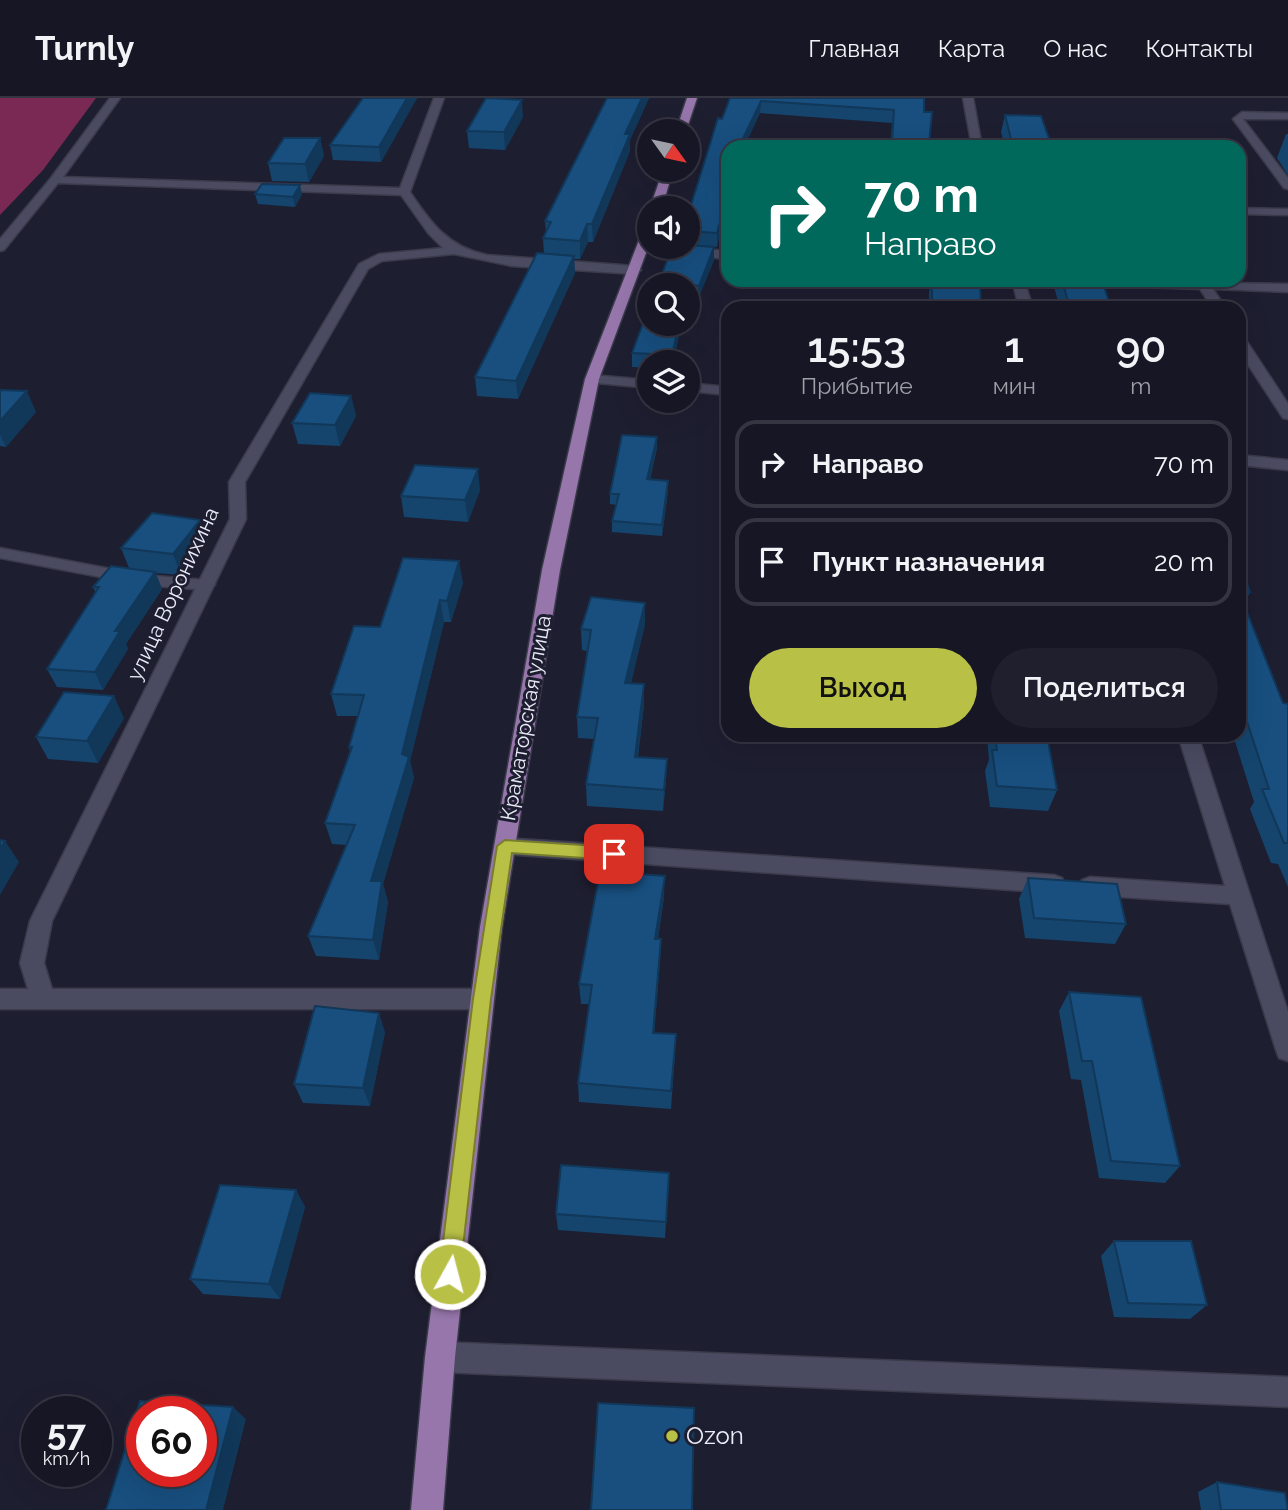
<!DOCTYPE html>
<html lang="ru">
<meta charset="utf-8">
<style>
:root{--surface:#161625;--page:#1f1f2d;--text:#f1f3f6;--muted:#9e9fa7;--line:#353542;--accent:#b9c046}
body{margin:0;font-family:Raleway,sans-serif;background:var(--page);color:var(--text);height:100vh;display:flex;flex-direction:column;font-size:26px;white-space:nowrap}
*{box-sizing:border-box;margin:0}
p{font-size:23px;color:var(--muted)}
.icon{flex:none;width:38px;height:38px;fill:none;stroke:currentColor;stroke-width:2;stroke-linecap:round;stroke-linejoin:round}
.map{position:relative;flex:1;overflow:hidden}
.panel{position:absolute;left:721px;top:203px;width:525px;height:441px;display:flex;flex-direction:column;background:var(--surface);border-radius:21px;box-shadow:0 7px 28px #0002,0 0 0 2px var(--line)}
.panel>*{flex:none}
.guide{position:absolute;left:721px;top:42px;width:525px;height:147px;border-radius:21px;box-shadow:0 7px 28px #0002,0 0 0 2px var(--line);background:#00695c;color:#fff;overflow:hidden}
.needle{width:46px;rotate:123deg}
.buttons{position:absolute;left:637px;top:21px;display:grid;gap:14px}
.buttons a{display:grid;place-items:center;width:63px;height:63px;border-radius:50%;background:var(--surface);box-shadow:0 7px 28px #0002,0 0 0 2px var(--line);font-size:35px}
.speed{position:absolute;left:21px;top:1298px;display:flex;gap:14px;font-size:35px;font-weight:700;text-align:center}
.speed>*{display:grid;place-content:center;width:91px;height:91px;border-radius:50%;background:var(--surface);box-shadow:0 7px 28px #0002,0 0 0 2px var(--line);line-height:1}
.speed small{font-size:18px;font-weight:400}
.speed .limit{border:10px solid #d22;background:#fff;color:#111}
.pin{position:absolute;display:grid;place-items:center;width:60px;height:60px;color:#fff;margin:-30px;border-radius:14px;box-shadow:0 4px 10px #0006}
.me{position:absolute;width:77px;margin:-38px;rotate:7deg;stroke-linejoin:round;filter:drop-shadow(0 0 5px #0008)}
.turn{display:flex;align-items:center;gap:24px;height:147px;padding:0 28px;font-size:32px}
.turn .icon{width:91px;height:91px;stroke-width:2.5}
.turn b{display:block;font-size:49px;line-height:60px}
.eta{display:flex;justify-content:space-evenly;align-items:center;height:119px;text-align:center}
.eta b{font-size:42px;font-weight:600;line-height:49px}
.primary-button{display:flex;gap:14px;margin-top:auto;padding:14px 28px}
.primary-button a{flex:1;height:80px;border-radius:42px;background:var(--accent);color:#111;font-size:28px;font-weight:600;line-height:80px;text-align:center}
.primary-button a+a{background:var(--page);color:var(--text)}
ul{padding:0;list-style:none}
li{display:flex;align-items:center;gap:21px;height:88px;margin:0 14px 10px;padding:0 14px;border:4px solid var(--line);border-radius:21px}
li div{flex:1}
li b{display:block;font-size:26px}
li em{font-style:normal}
header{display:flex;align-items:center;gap:42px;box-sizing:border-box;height:98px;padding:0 35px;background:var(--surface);border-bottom:2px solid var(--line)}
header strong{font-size:33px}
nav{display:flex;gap:38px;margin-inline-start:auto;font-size:24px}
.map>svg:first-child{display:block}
</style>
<header>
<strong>Turnly</strong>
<nav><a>Главная</a><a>Карта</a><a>О нас</a><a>Контакты</a></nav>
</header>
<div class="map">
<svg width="1288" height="1412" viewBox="0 0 1288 1412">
<rect width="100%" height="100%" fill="#1e1e31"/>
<path fill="#7a2954" d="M0 0H96L43 72 0 117Z"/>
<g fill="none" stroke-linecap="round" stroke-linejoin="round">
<defs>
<path id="service" d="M1242 14 1288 15V21H1243L1288 80V91L1284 90 1233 21Z
M0 450 143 477 206 482 215 487 206 492 143 487 0 460Z"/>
<path id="minor" d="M110 0H120L63 79 400 90 434 0H444L410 94C431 125 448 149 487 157L635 168 641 172 635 176 512 168 454 156 382 163 368 171 245 384 246 421 52 823 44 865 52 891H482L491 894 494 901 491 908 482 911H0V891H28L20 865 30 823 230 421 229 384 359 166 379 156 443 150 428 135 401 97 58 85 4 152 0 153V141L51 80Z
M963 0H973L982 49H972Z
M1239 110 1288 111V117L1239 116Z
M643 146 728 153V161L639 153V147Z
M1012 182H1024L1033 210H1019Z
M1043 182 1288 186V194L1213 191 1226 210H1212L1200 191 1049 186Z
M1239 238 1244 239 1288 306V321L1283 320 1239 253Z
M592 277 649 282V290L587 284V278Z
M688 285 728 289V297L688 293Z
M1239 357 1288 362V372L1239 367Z
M1178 637H1198L1288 914V963L1279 960 1276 952 1230 806 1090 797 1082 794 1079 788 1082 782 1090 779 1225 788Z
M505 740 1054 777 1062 780 1065 786 1062 792 1054 795 505 756 497 754 494 748 497 742Z
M440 1244 1288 1279V1309L440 1274 429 1270 425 1259 429 1248Z"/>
<path id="primary" d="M687 0H697L686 33H676Z
M663 72H673L662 110H650Z
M649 128V147L599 281 560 472 502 829 455 1259 443 1412H411L425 1259 480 829 542 472 585 281 643 132Z"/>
</defs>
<use href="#service" stroke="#3a3a4a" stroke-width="3"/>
<use href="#minor" stroke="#3a3a4a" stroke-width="3"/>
<use href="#primary" stroke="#3a3a4a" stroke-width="3"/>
<use href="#service" fill="#4a4b61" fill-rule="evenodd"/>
<use href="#minor" fill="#4a4b61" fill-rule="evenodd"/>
<use href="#primary" fill="#9676ab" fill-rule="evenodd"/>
</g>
<path fill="#15446d" d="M363 0H417L381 64 333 62 330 47Z
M607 0H649L630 42V53L593 144H588L580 161H574L575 175 518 301 477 298 475 279 544 156 543 140 546 134 545 123Z
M730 0 932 14 929 49H890L892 25 760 15 744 49H728V127L724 135H720L717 149 689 147 714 149V162L698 201H695L688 149V114Z
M1005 17 1052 49H1005L1001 34Z
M523 19 505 52 469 50 467 33Z
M1286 36H1288V77L1277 60Z
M320 40 324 58 309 84 272 83 268 65Z
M255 96H302L295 109 258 106Z
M932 182H968L981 210H929V194Z
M1056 182H1102L1111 210H1060L1054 189Z
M649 226H687L685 233H680L673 264H649V270L632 269V255Z
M0 292 36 314 6 349 0 348Z
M351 298 356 318 340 348 298 346 292 325Z
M657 350 650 382 668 383V393L662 438 612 434V423L616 407 610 406V396Z
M480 392 468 424 404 419 401 398Z
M200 422 208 443 181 477 156 475 162 491 126 546 128 551 103 592 57 589 47 571 96 495 93 489 129 470 121 450Z
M1239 464 1250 494 1244 506 1283 605 1288 606V789L1278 766 1271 765 1250 711 1254 704 1233 637H1239Z
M463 485 451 524H444L410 663 414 680 383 786 388 804 379 862 316 858 308 838 347 747 332 746 325 725 350 654 349 649 358 618H337L331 596 380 529Z
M645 505V526L631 585 644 607 638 659 666 682 663 713 587 708 586 686 594 641 578 640 577 619 587 553 582 552 581 531Z
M124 620 98 665 48 661 36 639Z
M987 637H1052L1049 648 1057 692 1048 713 990 709 985 673 989 662Z
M1028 780 1126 826 1115 846 1025 840 1019 801Z
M664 799 658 841H661L660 862 654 935 675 955 671 1011 579 1004 578 985 589 906H581L579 886Z
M1069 894 1180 1068 1165 1085 1099 1080 1081 982 1071 981 1059 913Z
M385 934 370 1008 303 1005 294 986Z
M669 1075 665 1140 558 1132 556 1116Z
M296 1092 305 1109 280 1201 203 1196 190 1181Z
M1114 1143 1207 1207 1190 1221 1114 1219 1101 1158Z
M1217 1384 1288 1412H1201L1198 1394Z"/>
<path fill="#113759" d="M407 0H417L381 64 379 49Z
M642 0H649L630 42V53L593 144 592 126 625 36Z
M522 2 523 19 505 52 504 34Z
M761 3 760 15 744 49H739Z
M320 40 324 58 309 84 305 66Z
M300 87 302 96 295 109 293 99Z
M728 114V127L724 135 725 121Z
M721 121 720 135 717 149V135Z
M587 126 588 144 580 161V143Z
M714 149V162L698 201 699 188Z
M574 158 575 175 518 301 516 283Z
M695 187V201L688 224V212Z
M679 226H680V233L673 264H672V257Z
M27 293 36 314 6 349 0 336V323Z
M351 298 356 318 340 348 335 327Z
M657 339V350L647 392V381Z
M478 371 480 392 468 424 465 402Z
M668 383V393L662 438V427Z
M200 422 208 443 181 477 173 456Z
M459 463 463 485 451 524 447 503Z
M155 474 162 491 126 546 128 551 103 592 95 574 115 533Z
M440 502 444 524 410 663 414 680 383 786 388 804 379 862 373 842 371 783Z
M645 505V526L626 606 625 585Z
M644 586V607L635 680V659Z
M114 598 124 620 98 665 87 643Z
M667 661 666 682 663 713 664 692Z
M5 743 19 764 0 797V751Z
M665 778 664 799 655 861V841Z
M661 841 660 862 653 954V935Z
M379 915 385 934 370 1008 363 990Z
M296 1092 305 1109 280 1201 269 1186Z
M233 1309 246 1321 223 1412H206Z"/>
<path fill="#184f7f" stroke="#113759" stroke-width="2" fill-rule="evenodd" d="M363 0H407L379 49 330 47Z
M486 0 522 2 504 34 467 33Z
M607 0H642L625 36H630L592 126H587L580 143 543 140 551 124 545 123Z
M730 0H924V14H932L929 46 892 44 894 12 761 3 739 49H728V114L725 121H721L717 135 688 133V114L691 107 718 20 722 21Z
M1005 17 1041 18 1052 49H1013Z
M284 40H320L305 66 268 65Z
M262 86 300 87 293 99 255 96Z
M688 147 714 149 699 188 695 187 688 212V187H658L672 149H688Z
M537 155 574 158 516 283 475 279Z
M932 182 980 183 981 210H932Z
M1062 182H1102L1111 210H1070Z
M649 209V226H679L672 257 632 255Z
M0 292 27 293 0 323Z
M310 295 351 298 335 327 292 325Z
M622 337 657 339 647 381 668 383 662 427 612 423 619 396H610Z
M415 367 478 371 465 402 401 398Z
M152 415 200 422 173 456 121 450Z
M403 460 459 463 447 503 440 502 402 656 409 659 371 783H382L373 842 308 838 355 727 325 725 352 649H349L364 597 331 596 354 528 380 529Z
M1239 464 1250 494 1239 493Z
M111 468 155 474 115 533H120L95 574 47 571 99 489H93Z
M1239 494 1283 605 1288 606V745H1284L1262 691H1269L1239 599Z
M591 499 645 505 625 585 644 586 635 659 667 661 664 692 586 686 598 620 577 619 591 532 581 531Z
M64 594 114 598 87 643 36 639Z
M995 637H1052H1047L1057 692 997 688 992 652H997Z
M0 742 5 743 0 751Z
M600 773 665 778 655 841H661L653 935 676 936 671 993 578 985 592 887 579 886Z
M1028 780 1117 786 1126 826 1034 820Z
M1069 894 1141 899 1180 1068 1111 1063 1092 963H1082Z
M315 908 379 915 363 990 294 986Z
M561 1067 669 1075 666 1124 556 1116Z
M220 1087 296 1092 269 1186 190 1181Z
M1114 1143H1191L1207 1207 1128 1205Z
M140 1303 233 1309 206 1412H106ZM142 1314H201V1374H142Z
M598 1305 694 1310 692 1412H591Z
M1217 1384 1285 1395 1288 1412H1221Z"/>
<path fill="#b9c046" stroke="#787d2e" stroke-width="2" d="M505 742 614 749 622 756 614 762 512 755 491 901 460 1176 457 1184 450 1187 442 1184 439 1176 473 901 497 748Z"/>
<circle fill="#b9c046" stroke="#1e1e31" stroke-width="2.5" cx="672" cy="1338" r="7"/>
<g text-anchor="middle" stroke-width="6" stroke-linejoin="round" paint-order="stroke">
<g font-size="21" fill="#ebecf9" stroke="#1e1e31">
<text transform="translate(173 496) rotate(-65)" y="7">улица Воронихина</text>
<text transform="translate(526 620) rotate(-80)" y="7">Краматорская улица</text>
</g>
<g font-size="24" fill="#ebecf9" stroke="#1e1e31" text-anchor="start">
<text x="686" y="1346">Ozon</text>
</g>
</g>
</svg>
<div class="buttons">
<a><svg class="needle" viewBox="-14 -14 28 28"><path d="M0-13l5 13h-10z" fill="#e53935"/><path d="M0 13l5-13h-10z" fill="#9e9fa7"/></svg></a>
<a><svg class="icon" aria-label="sound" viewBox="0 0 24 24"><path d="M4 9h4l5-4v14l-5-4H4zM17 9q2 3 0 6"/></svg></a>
<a><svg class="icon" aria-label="search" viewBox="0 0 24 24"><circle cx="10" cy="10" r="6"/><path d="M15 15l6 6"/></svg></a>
<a><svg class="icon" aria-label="layers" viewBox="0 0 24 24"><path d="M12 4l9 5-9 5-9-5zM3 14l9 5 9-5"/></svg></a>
</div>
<div class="speed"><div>57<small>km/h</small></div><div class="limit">60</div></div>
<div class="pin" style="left:614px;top:756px;background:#d93025"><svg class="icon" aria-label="arrive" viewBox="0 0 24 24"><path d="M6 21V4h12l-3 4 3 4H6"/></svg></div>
<svg class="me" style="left:450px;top:1176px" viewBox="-20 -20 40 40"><circle r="17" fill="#b9c046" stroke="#fff" stroke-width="3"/><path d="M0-11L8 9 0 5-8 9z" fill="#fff"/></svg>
<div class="guide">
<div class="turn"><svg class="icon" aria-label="right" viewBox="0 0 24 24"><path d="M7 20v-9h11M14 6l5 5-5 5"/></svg><div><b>70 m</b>Направо</div></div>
</div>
<section class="panel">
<div class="eta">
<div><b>15:53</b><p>Прибытие</p></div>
<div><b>1</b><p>мин</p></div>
<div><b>90</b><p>m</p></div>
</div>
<ul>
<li><svg class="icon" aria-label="right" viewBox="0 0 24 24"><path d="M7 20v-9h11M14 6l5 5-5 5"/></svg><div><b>Направо</b></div><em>70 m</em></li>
<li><svg class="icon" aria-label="arrive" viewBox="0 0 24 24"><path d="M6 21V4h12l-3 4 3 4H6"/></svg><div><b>Пункт назначения</b></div><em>20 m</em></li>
</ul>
<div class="primary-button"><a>Выход</a><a>Поделиться</a></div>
</section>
</div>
